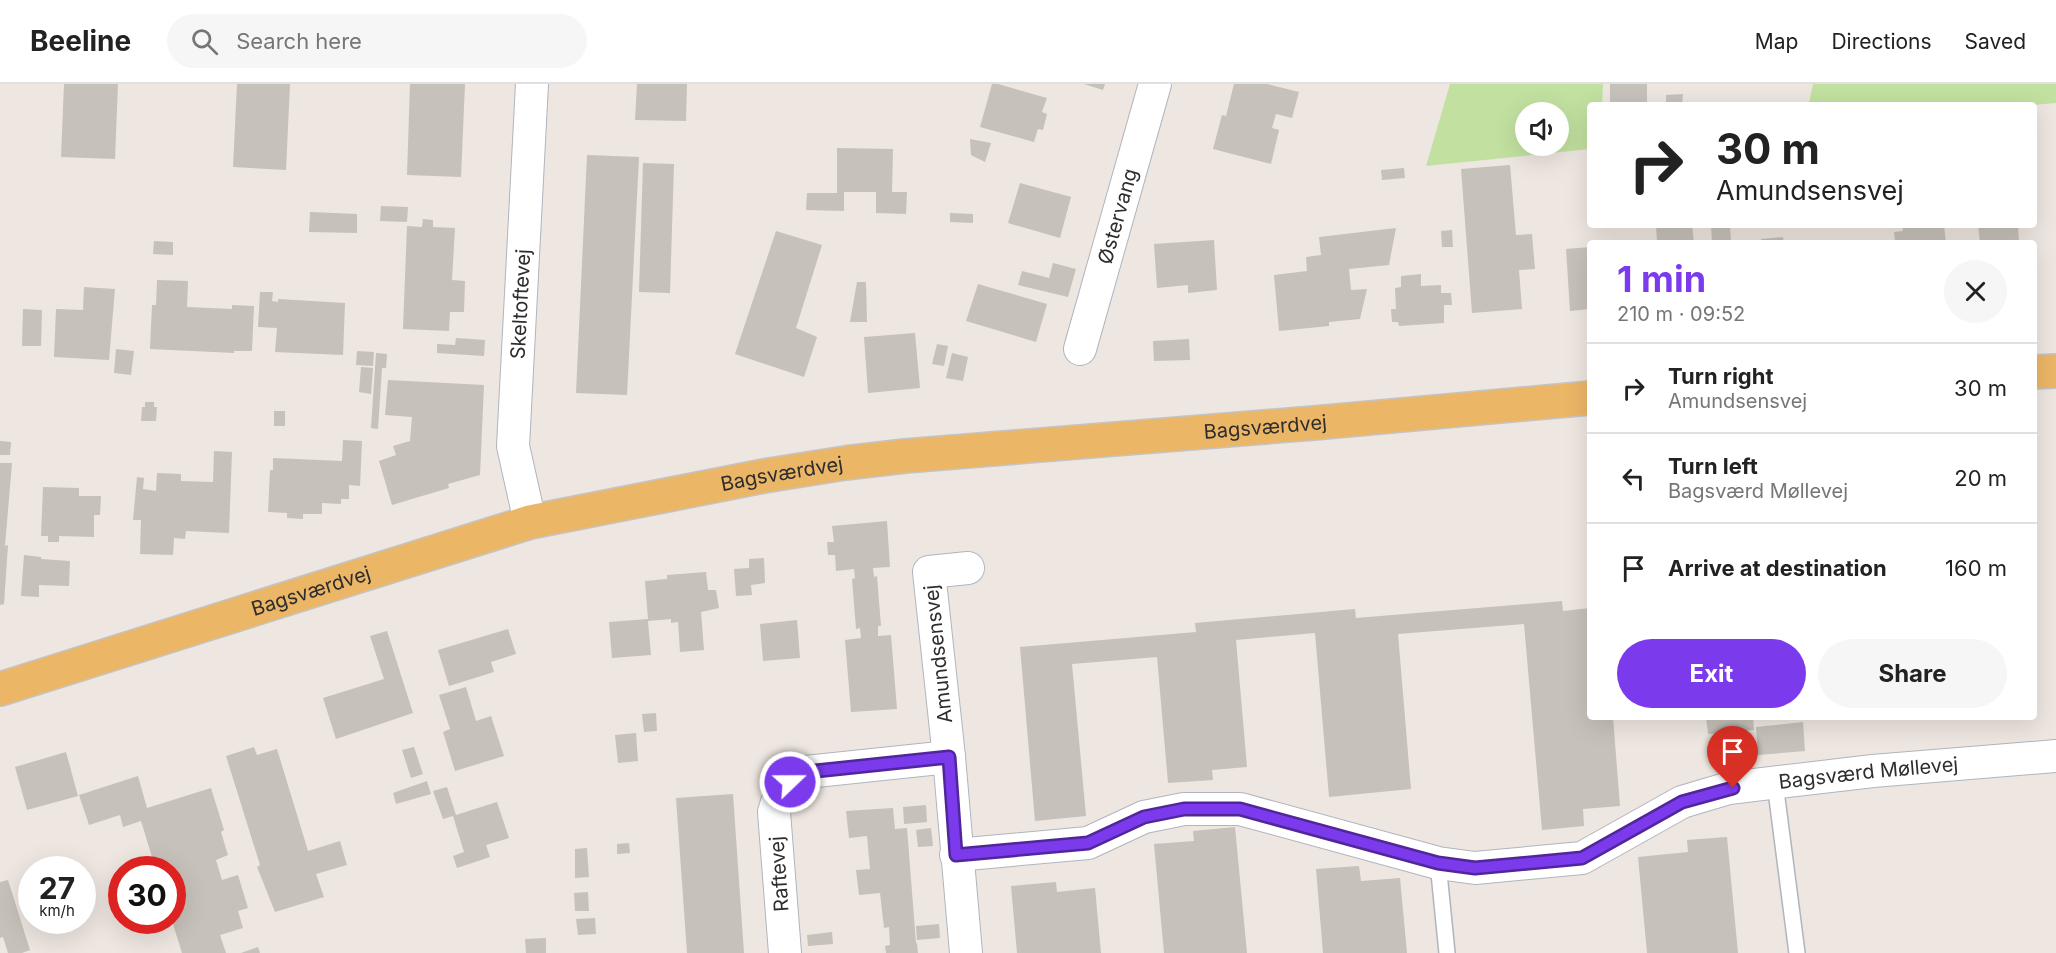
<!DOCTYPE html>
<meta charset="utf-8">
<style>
:root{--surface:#fff;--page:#f6f6f6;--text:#222;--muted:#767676;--line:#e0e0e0;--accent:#7c3aed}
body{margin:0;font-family:Inter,sans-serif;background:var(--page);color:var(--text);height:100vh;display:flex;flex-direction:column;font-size:22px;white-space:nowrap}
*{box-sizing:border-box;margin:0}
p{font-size:20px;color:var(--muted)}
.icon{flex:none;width:33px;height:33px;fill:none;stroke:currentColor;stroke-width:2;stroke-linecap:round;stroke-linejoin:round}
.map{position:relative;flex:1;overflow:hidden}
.side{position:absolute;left:1587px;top:156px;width:450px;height:480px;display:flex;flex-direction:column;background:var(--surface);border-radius:6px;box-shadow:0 6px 24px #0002}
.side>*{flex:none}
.banner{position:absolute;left:1587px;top:18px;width:450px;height:126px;border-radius:6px;box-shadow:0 6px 24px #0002;background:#fff;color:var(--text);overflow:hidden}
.fabs{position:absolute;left:1515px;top:18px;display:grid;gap:12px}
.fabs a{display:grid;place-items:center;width:54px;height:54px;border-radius:50%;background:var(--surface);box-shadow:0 6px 24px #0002;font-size:30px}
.speed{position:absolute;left:18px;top:772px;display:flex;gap:12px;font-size:30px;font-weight:700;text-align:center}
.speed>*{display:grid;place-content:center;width:78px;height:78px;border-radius:50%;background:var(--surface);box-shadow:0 6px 24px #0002;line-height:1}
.speed small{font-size:15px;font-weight:400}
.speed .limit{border:9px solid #d22;background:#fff;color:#111}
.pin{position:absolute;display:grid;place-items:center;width:51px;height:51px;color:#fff;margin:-62px -26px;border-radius:50% 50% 50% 0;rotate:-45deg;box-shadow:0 0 6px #0007}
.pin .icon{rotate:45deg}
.me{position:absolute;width:66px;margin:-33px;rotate:68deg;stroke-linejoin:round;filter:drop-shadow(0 0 4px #0008)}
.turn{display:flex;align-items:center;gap:21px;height:126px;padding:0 30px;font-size:27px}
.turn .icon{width:78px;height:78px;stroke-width:2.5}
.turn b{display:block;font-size:42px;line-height:51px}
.round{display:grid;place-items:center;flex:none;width:63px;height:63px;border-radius:32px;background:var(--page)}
.headline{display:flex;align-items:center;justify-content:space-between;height:102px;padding:0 30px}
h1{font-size:36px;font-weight:700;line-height:45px;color:var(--accent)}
.button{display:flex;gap:12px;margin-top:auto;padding:12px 30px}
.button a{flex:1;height:69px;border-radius:36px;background:var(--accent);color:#fff;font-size:24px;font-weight:700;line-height:69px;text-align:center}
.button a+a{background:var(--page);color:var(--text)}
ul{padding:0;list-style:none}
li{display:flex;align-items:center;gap:18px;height:90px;padding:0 30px;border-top:2px solid var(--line)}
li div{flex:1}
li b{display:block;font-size:22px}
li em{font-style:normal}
header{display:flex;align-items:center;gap:36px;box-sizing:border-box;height:84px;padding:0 30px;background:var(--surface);border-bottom:2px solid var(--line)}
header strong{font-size:28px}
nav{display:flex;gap:33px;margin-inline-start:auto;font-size:21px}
.search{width:420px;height:54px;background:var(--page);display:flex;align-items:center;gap:15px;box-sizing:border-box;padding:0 21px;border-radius:33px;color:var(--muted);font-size:22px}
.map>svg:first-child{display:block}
</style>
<header>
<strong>Beeline</strong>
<div class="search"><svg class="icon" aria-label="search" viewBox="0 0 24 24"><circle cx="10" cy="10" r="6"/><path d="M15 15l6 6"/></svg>Search here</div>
<nav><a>Map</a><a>Directions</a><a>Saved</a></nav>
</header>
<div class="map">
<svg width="2056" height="869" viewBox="0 0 2056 869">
<rect width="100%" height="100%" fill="#eee6e0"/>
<path fill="#c2e1a0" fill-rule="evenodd" d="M1450 0H1603L1602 21H1590V65L1426 82ZM1526 28H1558V62H1526Z
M1813 0H2056V19L2033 21H1740L1809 19Z"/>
<path fill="#c7c1bb" d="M64 0H118L115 75 61 73Z
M237 0H290L286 86 233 83Z
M410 0H465L461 93 407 91Z
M637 0H687L686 37 635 36Z
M992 0H998L1047 14 1042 28 1047 30 1043 46 1038 45 1034 58 980 43Z
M1084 0H1105L1103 6Z
M1234 0H1267L1299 8 1292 34 1276 30 1272 44 1279 46 1271 80 1213 65 1222 31 1226 32Z
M1610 0H1647V21H1610Z
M1683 10 1682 21H1666V11Z
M970 55 991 59 985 78 971 71Z
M837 64 893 65 892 108H907L906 130 876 129V108H844V127L806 126 807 109H837Z
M587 71 639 73 627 311 576 309Z
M643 79 674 80 670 209 639 208Z
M1510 81 1516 151 1532 150 1535 185 1519 186 1522 225 1472 229 1461 85Z
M1404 84 1405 94 1382 96 1381 86Z
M1020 99 1071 113 1060 154 1008 139Z
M381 122 408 123 407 138 380 137Z
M310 128 357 130V149L309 148Z
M950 129 973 130V139L950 138Z
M423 135 433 136V143L455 144 452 196 465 197 464 228H450L449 247 403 245 407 142 422 143Z
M1656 141H1692L1694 159H1657Z
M1711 141H1730L1731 159H1712Z
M1902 141H1944L1946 159H1895L1894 148 1903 147Z
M1978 141H2018L2019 159H1980Z
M1396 144 1389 181 1349 185 1351 206 1367 205 1360 235 1329 238V242L1279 247 1274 191 1307 187 1306 173 1321 171 1319 153Z
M1452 146 1453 163H1442L1441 147Z
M776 147 822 161 796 244 817 253 804 293 735 270Z
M1783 153 1784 159H1761V155Z
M1214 156 1217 206 1188 209V201L1157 204 1154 160Z
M154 157 173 158V171L153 170Z
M1590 163V225L1570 227 1566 165Z
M1053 179 1076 185 1068 213 1018 201 1022 187 1049 194Z
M1421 190V202L1441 201V209H1451L1452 221H1444V239L1399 242 1398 238H1392L1391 225H1396L1395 204 1401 203V192Z
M157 196 188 197 187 223 232 225V221L254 222 252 267H234V269L150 265 152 221H156Z
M857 198H866L867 238H850Z
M978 200 1047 220 1036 258 966 237Z
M84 203 115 205 109 276 54 273 56 225 83 226Z
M260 208H273L272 217 278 218V215L345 219 343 271 275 268 277 244 258 243Z
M23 225 42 226 41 262H22Z
M915 249 920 304 868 309 864 253Z
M456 254 485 256 484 272 437 269V260L455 261Z
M1189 255 1190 276 1154 277 1153 257Z
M937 260 948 262 944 282 932 280Z
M116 265 134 267 131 291 114 289Z
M357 267 374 268 373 282 356 281Z
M376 269 387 270 386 284H382L378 345 371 344Z
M952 269 968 273 963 297 946 294Z
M361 283 373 284 371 310 359 308Z
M388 296 484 301 480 391 448 400 449 404 392 421 379 377 396 371 393 362 410 357 412 333 385 331Z
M145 318H154V323H157L156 337H141L142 323H145Z
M274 327H285V342H274Z
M343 356 362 357 360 402 349 401V415H341V420L322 419V430H303V435L287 434V429L268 428 270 386H273V374L342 377Z
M0 357 11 358 10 371H0Z
M214 367 232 368 229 449 186 447 185 455 174 454 173 471 140 470 141 436H133L137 393 144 394 143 405 156 407 157 389 181 390V397L213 398Z
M0 379H12L5 462 8 461 4 520 0 521Z
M43 403 79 404V412H101L100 431H94V453L59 452V458H48V452H41Z
M887 437 890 483 873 484 874 493 877 492 881 542H878V552L891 551 897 625 851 628 845 556 861 554 860 544 856 545 852 495 855 494 854 485 836 487 835 471H828L827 458H834L832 442Z
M24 471 41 473V475L70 477 69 502 39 501V513L21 512Z
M764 474 765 499 751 501 752 511 736 512 734 485 749 484V475Z
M706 488 708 506H716L719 524 701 528 704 566 680 568 678 538 671 539V535L648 537 651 571 612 574 609 538 648 535 645 497 667 495V491Z
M1562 517 1563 527 1590 524V633H1613L1620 722 1583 725 1584 742 1542 746 1524 540 1398 550 1411 705 1329 713 1315 549 1236 556 1247 683 1212 686 1213 696 1168 699 1157 573 1072 580 1086 732 1035 737 1020 563 1196 548 1195 539 1355 525 1356 534Z
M797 536 800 574 763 577 760 540Z
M508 545 516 570 491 578 494 588 449 602 438 566Z
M387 547 413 629 336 655 323 614 384 595 370 552Z
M466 603 476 637 491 632 504 672 455 687 443 648 450 645 439 611Z
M656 629 657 647 644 648 642 630Z
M1706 633H1753L1754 646 1708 650Z
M1803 638 1805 667 1758 671 1756 643Z
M636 649 638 677 618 679 615 651Z
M254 663 257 671 277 665 308 767 340 757 347 781 316 790 324 813 275 828 257 783 260 781 226 672Z
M414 663 423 690 411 694 402 666Z
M66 668 78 712 27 726 15 683Z
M138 692 147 724 211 704 224 746 221 748 228 771 216 776 222 796 238 791 248 824 238 827 243 844 220 851 226 869H182L172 837V786H156L141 737 123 743 120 731 89 741 79 711Z
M427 697 431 710 396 720 393 709Z
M447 703 456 731 497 718 509 754 486 761 490 773 457 784 453 772 464 768 453 732 443 735 433 707Z
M733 710 744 869H687L676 714Z
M926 721 927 738 904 740 903 723Z
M893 724 895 745 907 744 916 859H917L918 869H886L885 862 890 861 889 843 884 844 880 809 859 811 856 786 870 785 867 752 849 754 846 727Z
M1235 743 1247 869H1164L1154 760 1194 757 1193 747Z
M931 744 933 762 918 763 916 746Z
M1727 753 1738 869H1647L1638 773 1688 768 1687 756Z
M629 759 630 769 617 770V760Z
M587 764 589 793 575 794V765Z
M1359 782 1361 797 1400 794 1407 869H1323L1316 785Z
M8 796 30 866 22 869H8L3 853 0 854V798Z
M1056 798 1057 808 1095 804 1101 869H1017L1011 802Z
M588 808 589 827H575L574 809Z
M595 834 596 850 578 851 576 835Z
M939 840 940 854 917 856 916 842Z
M832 848 833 860 808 862 807 851Z
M546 854V869H526L525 855Z
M258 863 260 869H241Z"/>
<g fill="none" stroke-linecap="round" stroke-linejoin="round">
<defs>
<path id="lane" d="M1775 699 1797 869
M1438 779 1447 869"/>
<g id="street">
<path id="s1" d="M1080 265 1155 0"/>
<path id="s2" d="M530 438 513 362 532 0"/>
<path id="s3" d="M956 771 1088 759 1144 733 1184 725H1240L1438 779 1475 784 1582 774 1682 718 1729 704 1873 687 2056 672"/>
<path d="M785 869 774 728C780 706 786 700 806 688L949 673"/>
<path d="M966 869 949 673 929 488 968 484"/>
</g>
<g id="primary">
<path d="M2034 288 2056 287"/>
<path id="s4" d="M0 605 530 438 764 392 845 379 905 372 1314 339 1590 314"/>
</g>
</defs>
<use href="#lane" stroke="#b0b5bd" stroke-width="18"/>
<use href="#street" stroke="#b0b5bd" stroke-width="34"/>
<use href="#primary" stroke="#c4c4c4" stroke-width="36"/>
<use href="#lane" stroke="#fff" stroke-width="15"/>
<use href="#street" stroke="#fff" stroke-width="32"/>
<use href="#primary" stroke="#ecb667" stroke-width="33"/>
</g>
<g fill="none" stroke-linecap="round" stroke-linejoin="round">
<defs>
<path id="route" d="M790 698 806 688 949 673 956 771 1088 759 1144 733 1184 725H1240L1438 779 1475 784 1582 774 1682 718 1733 704"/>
</defs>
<use href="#route" stroke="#51269a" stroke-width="15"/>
<use href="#route" stroke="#7c3aed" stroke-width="10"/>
</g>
<g text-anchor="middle" stroke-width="4.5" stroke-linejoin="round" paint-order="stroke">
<g font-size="20" fill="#2d2d2d" stroke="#fff">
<text dy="7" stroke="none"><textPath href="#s1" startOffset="138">Østervang</textPath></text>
<text dy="7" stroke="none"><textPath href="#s2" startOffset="220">Skeltoftevej</textPath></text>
<text dy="7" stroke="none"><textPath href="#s4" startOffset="1298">Bagsværdvej</textPath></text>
<text dy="7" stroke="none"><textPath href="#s4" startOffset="812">Bagsværdvej</textPath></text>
<text dy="7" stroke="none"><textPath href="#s4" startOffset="326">Bagsværdvej</textPath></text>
<text transform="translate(938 570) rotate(-96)" y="7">Amundsensvej</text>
<text dy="7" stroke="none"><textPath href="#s3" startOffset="945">Bagsværd Møllevej</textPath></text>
<text transform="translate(779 790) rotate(-94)" y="7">Raftevej</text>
</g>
</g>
</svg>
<div class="fabs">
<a><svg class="icon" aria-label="sound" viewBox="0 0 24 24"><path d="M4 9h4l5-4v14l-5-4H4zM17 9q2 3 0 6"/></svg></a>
</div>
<div class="speed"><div>27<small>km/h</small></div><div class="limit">30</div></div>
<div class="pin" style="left:1733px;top:704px;background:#d93025"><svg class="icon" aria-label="arrive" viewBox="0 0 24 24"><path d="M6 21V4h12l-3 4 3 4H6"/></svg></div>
<svg class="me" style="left:790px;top:698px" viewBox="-20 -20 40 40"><circle r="17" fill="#7c3aed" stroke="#fff" stroke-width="3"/><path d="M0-11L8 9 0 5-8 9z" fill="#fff"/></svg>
<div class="banner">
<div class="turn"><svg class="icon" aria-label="right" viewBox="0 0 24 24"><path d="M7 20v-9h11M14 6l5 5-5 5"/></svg><div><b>30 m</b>Amundsensvej</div></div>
</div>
<section class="side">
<div class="headline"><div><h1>1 min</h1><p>210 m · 09:52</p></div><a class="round"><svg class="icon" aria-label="close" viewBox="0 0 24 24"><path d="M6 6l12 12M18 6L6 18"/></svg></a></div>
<ul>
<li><svg class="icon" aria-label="right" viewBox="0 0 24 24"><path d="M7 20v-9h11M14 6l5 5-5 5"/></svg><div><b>Turn right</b><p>Amundsensvej</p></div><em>30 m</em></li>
<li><svg class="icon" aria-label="left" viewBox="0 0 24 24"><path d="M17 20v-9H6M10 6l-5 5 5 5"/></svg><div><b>Turn left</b><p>Bagsværd Møllevej</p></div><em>20 m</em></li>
<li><svg class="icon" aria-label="arrive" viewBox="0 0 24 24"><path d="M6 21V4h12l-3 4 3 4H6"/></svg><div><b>Arrive at destination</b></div><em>160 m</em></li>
</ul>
<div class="button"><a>Exit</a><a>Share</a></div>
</section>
</div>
